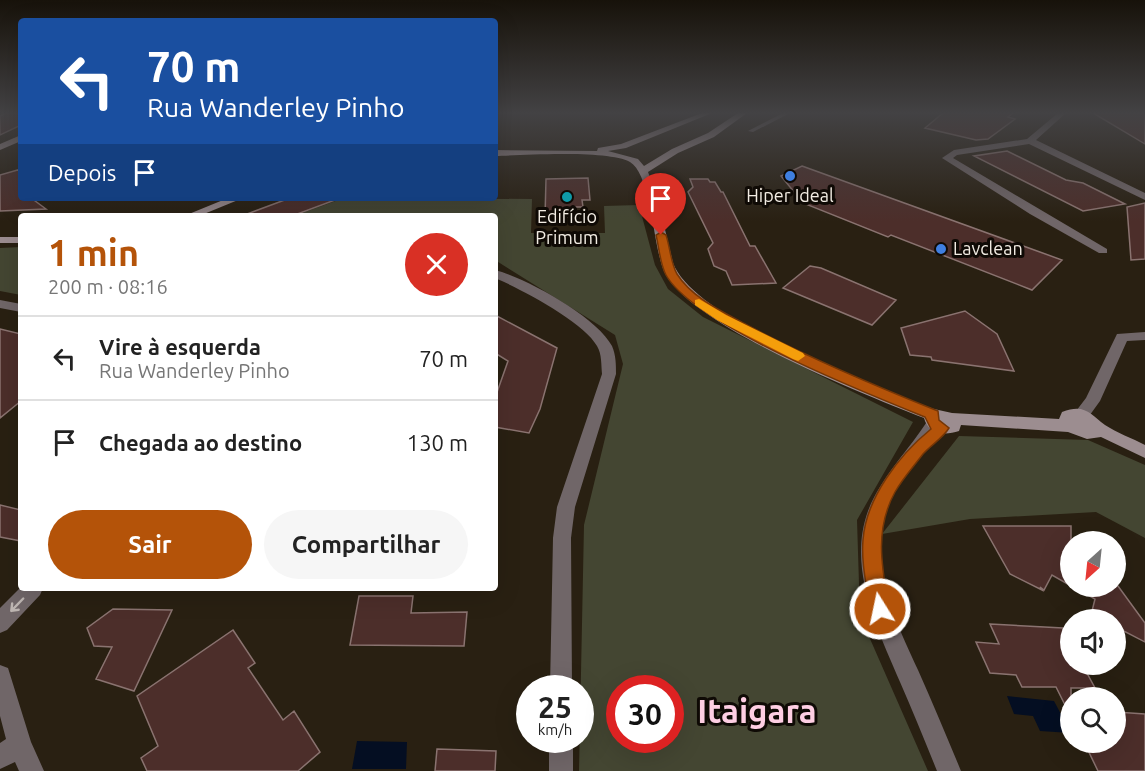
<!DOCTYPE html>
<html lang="pt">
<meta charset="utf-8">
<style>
:root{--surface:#fff;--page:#f6f6f6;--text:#222;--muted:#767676;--line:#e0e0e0;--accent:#b45309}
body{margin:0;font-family:Ubuntu,sans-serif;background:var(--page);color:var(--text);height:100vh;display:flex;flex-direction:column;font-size:22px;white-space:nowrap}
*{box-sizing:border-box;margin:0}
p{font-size:20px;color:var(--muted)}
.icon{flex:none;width:33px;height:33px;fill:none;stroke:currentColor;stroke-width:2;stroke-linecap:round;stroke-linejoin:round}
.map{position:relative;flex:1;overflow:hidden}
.drawer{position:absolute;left:18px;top:213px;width:480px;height:378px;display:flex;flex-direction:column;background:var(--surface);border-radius:6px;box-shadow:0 6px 24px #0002}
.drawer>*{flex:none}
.guide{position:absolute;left:18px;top:18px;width:480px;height:183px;border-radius:6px;box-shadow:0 6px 24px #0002;background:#1a4fa0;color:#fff;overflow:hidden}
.needle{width:39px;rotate:207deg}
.controls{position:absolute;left:1060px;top:531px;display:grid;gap:12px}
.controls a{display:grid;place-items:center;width:66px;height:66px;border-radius:50%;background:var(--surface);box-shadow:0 6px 24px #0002;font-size:30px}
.speed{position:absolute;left:516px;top:675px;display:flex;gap:12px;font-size:30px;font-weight:700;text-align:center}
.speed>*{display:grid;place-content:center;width:78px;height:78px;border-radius:50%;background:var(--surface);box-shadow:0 6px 24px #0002;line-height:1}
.speed small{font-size:15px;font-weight:400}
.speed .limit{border:9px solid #d22;background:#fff;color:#111}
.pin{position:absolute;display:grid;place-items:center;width:51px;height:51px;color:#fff;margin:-62px -26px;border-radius:50% 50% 50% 0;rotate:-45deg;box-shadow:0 0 6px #0007}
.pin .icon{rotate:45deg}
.me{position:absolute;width:66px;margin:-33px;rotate:350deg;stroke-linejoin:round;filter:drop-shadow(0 0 4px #0008)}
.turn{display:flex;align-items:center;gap:21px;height:126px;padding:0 30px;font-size:27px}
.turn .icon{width:78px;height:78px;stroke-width:2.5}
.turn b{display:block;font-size:42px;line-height:51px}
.then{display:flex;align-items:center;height:57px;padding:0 30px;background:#0003;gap:12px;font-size:22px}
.round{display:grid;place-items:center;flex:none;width:63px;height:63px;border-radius:32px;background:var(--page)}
.head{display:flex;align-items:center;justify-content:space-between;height:102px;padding:0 30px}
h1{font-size:36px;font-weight:600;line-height:45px;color:var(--accent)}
.button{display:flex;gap:12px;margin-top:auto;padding:12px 30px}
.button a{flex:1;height:69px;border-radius:36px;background:var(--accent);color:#fff;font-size:24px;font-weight:600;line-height:69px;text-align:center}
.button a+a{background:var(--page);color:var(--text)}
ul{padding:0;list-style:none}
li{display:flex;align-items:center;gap:18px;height:84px;padding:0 30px;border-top:2px solid var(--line)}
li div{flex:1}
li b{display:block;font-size:22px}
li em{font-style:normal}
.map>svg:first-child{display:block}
</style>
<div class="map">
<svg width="1145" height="771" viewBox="0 0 1145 771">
<rect width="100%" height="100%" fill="#292012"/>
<path fill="#444632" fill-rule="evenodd" d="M344 198 532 199 531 233H605L604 206 639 205 655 265 668 289 703 317 913 422 857 520 860 616 928 771H579L584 525 623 364 615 335 495 260V216H294ZM620 688H670V740H620Z
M21 247V295L0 291V248Z
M959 436 1088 440 1145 465V538L1096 512 970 519 882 534Z"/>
<path fill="#040e22" d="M1007 696 1054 701 1071 733 1040 731 1033 716 1014 714Z
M357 741 407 742 406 769H352Z"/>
<path fill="#4c2e2a" stroke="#8a7370" stroke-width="1.5" d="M6 113H21V125L0 135V116Z
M943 113H1013L1008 117 1015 119 988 139 976 140 925 128Z
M1093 113H1145V144Z
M1007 151 1066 180 1083 183 1125 204 1083 211 974 156Z
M802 166 1062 260 1032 290 891 235 888 237 803 203 781 176Z
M21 169V198H31L46 209 0 211V175Z
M588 178 590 200H582L583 207H574L575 217H545L546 179Z
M690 179H708L710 182H715L721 192H723L750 246H755L776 283 732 285 726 271 714 266 708 249 713 243 688 192 693 187Z
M290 198 335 200 292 216H247V214Z
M1145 203V259L1131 260 1127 207Z
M810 266 821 268 896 300 872 325 783 288Z
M965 311 997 334 1014 371 932 360 931 357 910 355 901 328Z
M495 315 557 348 540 409 529 433 495 427V398L508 361 495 353Z
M0 329 21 334V401L0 418Z
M0 505 21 510V541L0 537Z
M983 526H1071V586L1052 575 1044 590 1040 587 1042 590 1010 574Z
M1072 586H1118L1145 623V642L1116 627V620H1100L1091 615 1095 599Z
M359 596H413L411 613 467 612 464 646 350 645Z
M113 609 172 610 134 691 96 679 112 647 94 646 87 628Z
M990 624 1063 628 1071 644V664H1082L1095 688H1071V717L1056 687H1022L1016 675 990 673 976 642 999 644Z
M233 630 255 663 248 668 283 720 294 711 320 752 298 771H147L141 758 158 746 137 696Z
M1116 712 1145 714V771H1098L1084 742H1116Z
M437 749 496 751 495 771H435Z"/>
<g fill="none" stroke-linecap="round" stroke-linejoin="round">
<path fill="#706668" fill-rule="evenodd" d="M783 113H790L753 132 748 131Z"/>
<path fill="#706668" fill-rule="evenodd" d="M1058 113H1066L1036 140 1145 193V200L1029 144 957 155 953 158 1107 249V253H1099L1030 214 942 158 954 150 1027 139Z
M495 270C526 278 597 317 612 346 616 355 616 365 616 374L575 507 571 538 572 688H550L553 538 557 507 602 374C601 365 602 354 597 346 584 322 521 289 495 278Z
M0 300 21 304V312L0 308Z
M1145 332V340L1127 341 1100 401 1087 419H1075L1073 415 1086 398 1117 334Z
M934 418 940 420 942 424C925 453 896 480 886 513 868 568 896 621 918 670 933 704 947 737 961 771H937C925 741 913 712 900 682 878 630 847 569 868 511 881 477 909 450 928 420Z
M21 587 43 588 40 595 7 630 0 633V608Z
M0 665 8 668 31 742 44 771H19L15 762 0 769V743L6 739 0 716Z
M549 740H573V771H549Z"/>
<path fill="#9c8d90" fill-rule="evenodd" d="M702 113H712L626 148 608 151 638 159 644 166 672 149 708 133 738 113H747L714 137 678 153 648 172 657 196 673 263C694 320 875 387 934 409L952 413 1059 419 1062 412C1085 403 1090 414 1105 425 1117 433 1132 438 1145 445V458L1101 437 1087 439 1068 432 961 425 959 431C944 436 928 434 924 418 865 395 693 327 665 273 653 250 652 175 630 162 608 150 524 155 495 156V150L597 151 598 148 621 144Z
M21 135V141L0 150V144Z
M228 198H243L199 216H184Z
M0 237H21V243H0Z"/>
</g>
<defs><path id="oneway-shaft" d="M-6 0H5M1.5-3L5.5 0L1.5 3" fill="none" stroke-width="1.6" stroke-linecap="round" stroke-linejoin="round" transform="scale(1.5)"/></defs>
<use stroke="#beb6b2" href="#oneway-shaft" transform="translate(17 605) rotate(134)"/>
<linearGradient id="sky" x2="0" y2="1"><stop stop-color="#17120a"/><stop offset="0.51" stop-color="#434244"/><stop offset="1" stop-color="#434244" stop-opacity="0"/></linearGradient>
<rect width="1145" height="221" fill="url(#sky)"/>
<path fill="#b45309" stroke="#753606" stroke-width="1.5" d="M661 232 666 235C670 247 671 264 677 274 692 298 723 312 747 325 809 358 873 385 938 411L939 420 949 428C943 438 931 445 923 454 914 466 903 478 895 492 874 530 882 568 889 609L887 615 880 618 873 615 870 609C867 587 861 563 863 540 866 498 899 455 931 429L925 417C868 394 694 325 666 275 660 264 659 247 656 235Z"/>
<path fill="#f59e0b" d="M699 299 726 315 803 353 805 356 798 361 793 359 717 320 695 305V300Z"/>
<g fill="#3f7fe0" stroke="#0f0a05" stroke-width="2">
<circle cx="790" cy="176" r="6"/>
<circle cx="941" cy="249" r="6"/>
</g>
<circle fill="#0f9aa8" stroke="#0f0a05" stroke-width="2" cx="567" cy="197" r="6"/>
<g text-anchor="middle" stroke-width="6" stroke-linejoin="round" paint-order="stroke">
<g font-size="18" fill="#f2ece3" stroke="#0f0a05">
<text x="790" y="202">Hiper Ideal</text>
<text x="567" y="223">Edifício<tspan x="567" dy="21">Primum</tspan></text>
<text x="953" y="255" text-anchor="start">Lavclean</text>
</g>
<g font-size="33" font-weight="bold" fill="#fecee3" stroke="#0f0a05">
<text x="757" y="723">Itaigara</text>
</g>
</g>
</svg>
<div class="controls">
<a><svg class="needle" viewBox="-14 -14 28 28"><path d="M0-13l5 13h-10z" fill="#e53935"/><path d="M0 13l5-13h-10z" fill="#767676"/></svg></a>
<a><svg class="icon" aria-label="sound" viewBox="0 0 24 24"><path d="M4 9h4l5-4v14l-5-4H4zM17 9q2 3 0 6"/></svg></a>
<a><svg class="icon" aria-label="search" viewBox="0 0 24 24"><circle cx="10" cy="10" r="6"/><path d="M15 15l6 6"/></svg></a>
</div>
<div class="speed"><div>25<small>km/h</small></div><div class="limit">30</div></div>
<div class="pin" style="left:661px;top:235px;background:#d93025"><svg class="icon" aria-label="arrive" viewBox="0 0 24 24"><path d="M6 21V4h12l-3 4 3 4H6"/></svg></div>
<svg class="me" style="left:880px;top:609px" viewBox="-20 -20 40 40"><circle r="17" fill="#b45309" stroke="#fff" stroke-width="3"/><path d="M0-11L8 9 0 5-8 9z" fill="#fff"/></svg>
<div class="guide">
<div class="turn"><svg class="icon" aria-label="left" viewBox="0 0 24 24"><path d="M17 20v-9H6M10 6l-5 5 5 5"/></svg><div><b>70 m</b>Rua Wanderley Pinho</div></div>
<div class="then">Depois<svg class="icon" aria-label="arrive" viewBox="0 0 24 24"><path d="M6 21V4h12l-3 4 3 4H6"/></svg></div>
</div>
<section class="drawer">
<div class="head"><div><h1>1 min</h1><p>200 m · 08:16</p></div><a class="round" style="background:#d93025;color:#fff"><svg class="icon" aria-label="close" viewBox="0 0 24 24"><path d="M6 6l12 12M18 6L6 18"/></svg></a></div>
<ul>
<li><svg class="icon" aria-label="left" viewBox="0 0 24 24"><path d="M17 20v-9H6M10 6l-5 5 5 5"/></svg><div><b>Vire à esquerda</b><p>Rua Wanderley Pinho</p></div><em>70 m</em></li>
<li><svg class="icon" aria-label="arrive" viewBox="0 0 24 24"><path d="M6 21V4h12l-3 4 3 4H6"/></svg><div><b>Chegada ao destino</b></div><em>130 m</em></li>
</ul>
<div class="button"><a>Sair</a><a>Compartilhar</a></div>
</section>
</div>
